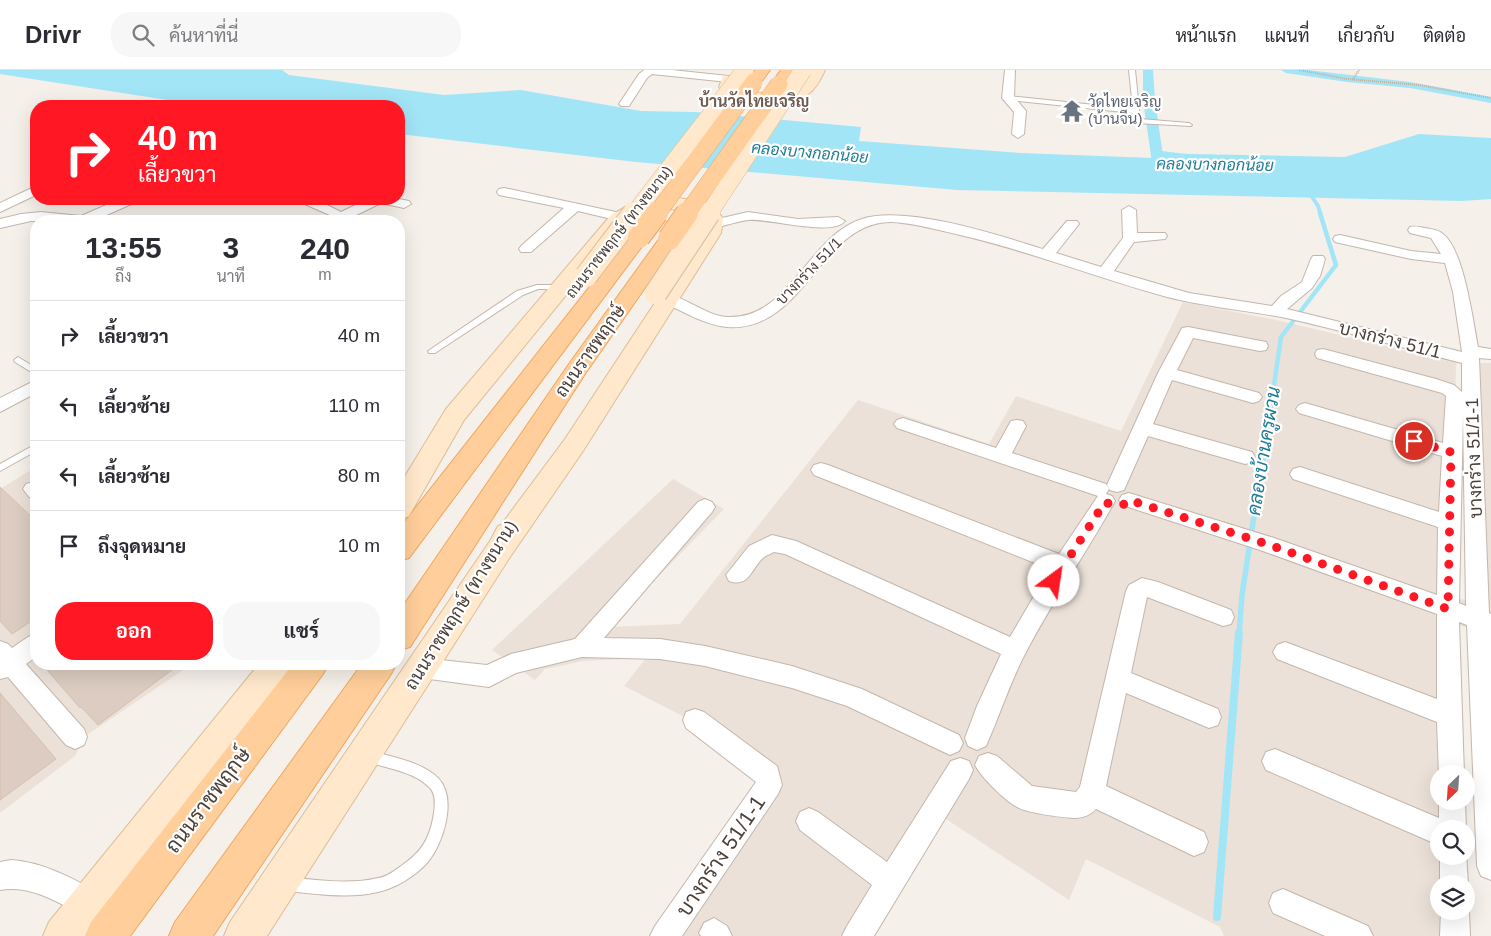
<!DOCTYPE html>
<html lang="th">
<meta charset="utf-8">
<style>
:root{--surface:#fff;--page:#f7f7f7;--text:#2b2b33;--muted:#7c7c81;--line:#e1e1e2;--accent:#ff1824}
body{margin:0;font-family:Arial,Sarabun,sans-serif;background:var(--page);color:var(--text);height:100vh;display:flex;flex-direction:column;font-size:19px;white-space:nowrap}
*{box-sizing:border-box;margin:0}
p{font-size:16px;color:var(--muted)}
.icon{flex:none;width:28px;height:28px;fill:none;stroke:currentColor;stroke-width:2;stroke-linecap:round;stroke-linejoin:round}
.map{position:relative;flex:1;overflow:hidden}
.details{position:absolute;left:30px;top:145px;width:375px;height:455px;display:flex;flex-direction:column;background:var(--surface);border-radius:20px;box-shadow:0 5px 20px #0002}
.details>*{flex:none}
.top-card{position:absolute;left:30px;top:30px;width:375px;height:105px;border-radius:20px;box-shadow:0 5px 20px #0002;background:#ff1824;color:#fff;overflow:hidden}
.needle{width:32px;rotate:205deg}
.fabs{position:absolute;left:1430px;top:695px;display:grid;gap:10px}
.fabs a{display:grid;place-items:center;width:45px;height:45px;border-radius:50%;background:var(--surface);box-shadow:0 5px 20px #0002;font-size:25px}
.pin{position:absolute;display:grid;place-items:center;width:42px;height:42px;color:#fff;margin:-21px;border:2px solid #fff;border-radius:50%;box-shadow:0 1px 5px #0007}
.me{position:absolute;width:55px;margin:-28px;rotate:31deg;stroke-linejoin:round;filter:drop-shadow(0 0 4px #0008)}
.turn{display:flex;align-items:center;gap:18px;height:105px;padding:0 25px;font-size:22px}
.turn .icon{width:65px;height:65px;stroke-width:2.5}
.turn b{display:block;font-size:35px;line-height:42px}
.eta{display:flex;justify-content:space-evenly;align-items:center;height:85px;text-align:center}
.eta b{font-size:30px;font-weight:700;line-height:35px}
.button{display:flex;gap:10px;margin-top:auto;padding:10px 25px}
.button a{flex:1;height:58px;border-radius:20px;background:var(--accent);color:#fff;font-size:20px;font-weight:700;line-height:58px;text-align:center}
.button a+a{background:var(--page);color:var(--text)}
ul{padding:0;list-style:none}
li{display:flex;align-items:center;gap:15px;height:70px;padding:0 25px;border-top:1px solid var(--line)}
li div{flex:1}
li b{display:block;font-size:19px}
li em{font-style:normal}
header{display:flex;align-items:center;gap:30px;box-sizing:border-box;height:70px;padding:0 25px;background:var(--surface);border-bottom:1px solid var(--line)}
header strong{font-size:24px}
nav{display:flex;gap:28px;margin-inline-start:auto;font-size:18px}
.search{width:350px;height:45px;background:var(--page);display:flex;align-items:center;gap:12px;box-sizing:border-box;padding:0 18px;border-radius:20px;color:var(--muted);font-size:19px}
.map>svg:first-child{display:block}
</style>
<header>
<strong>Drivr</strong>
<div class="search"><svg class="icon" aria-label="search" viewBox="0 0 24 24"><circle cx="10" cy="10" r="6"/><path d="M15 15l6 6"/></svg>ค้นหาที่นี่</div>
<nav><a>หน้าแรก</a><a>แผนที่</a><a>เกี่ยวกับ</a><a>ติดต่อ</a></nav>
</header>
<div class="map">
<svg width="1491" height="866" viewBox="0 0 1491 866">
<rect width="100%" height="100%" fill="#f6f0ea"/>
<path fill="#ebe1d8" d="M1183 232 1281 251 1456 293 1451 525 1480 536V293H1491V603L1480 562 1449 552 1456 704H1439V731H1457L1439 759V786H1460L1462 814H1439V841H1463L1464 866H1224L1220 857 1086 789 1069 830 937 743 866 866H663L779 701 694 652 624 616 646 588 583 591 545 599 535 610 492 580 673 409 724 439 609 557 680 554 858 330 989 374 1016 326 1121 361Z
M36 397V594H192L84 667 75 686 0 743V419Z"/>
<path fill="#a2e5f7" d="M0 0H282L289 5 444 25 521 20 641 41 695 42 861 57 859 71 1020 83 1153 88V80L1187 84 1345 87 1419 64 1491 68V129L1462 131 957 120 636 92 399 64V36H206L0 4Z"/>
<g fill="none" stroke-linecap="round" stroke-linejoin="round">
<path stroke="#a2e5f7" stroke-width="4" d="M1309 122 1318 136 1321 145"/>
<path stroke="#a2e5f7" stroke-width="4.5" d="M1272 329 1281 267 1336 195 1320 143"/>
<path stroke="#a2e5f7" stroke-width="5.5" d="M1239 565 1242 525 1272 328"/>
<path stroke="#a2e5f7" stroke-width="8" d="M1217 847 1239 563"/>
<path fill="#a2e5f7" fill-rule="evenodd" d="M1143 0H1153L1155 30 1164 93 1158 97 1152 93 1143 30Z
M1281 0H1308L1410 12 1491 27V33L1410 18 1347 12 1286 3Z"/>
</g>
<path fill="#dcccc1" stroke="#d5c0b1" d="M0 417 36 451V548L12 564 0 551Z
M42 594H180L98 655 81 637 80 638Z
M0 623 56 689 0 730Z"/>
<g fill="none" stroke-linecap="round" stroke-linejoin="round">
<defs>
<path id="service" d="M1129 0H1135L1140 49 1189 53 1192 55 1191 56 1137 53 1134 51 1133 43 1008 30 1005 28 1008 26 1133 39Z
M537 215H560L564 217 560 219H538L523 225 435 283H429L428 281 517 221Z
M18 287 36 298V305L15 292 14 290Z
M36 374V381L0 401V394Z
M368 680C390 687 421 691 438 708 458 728 443 775 427 793 415 806 396 818 378 822 349 829 317 824 287 821L282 819 280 814 282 809 287 807C317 810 349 815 378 808 387 807 394 801 401 796 422 782 430 768 434 743 435 735 436 724 430 718 413 700 385 699 364 690L362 686 364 682Z"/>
<path id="minor" d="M644 0H672L728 6 734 9 728 12 652 4 647 8 629 36H621L619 34 639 4Z
M1005 0H1015L1014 27 1026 41 1024 64 1018 68 1012 64 1014 42 1002 28Z
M36 116V125L0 142V133Z
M504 118 625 144 627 147 620 151 578 141 531 182H521L519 179 521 176 564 138 499 125 497 122 499 119Z
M120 129H138L136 132 93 151H31L0 158V149L21 144 41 142 81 146Z
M298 129H315L341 142 368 129H399L409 131 411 134 404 138 381 133 344 151H327L332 146 300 132Z
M1129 136 1136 140 1137 163H1165L1167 166 1165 169 1134 172 1114 201 1189 223 1272 236 1281 226 1302 212 1311 189 1313 186H1323L1325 189 1320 206 1312 218 1287 239 1462 282 1453 222 1445 193 1411 189 1335 172 1333 169 1335 166 1340 165 1411 181 1441 184 1431 168 1410 163 1408 160 1410 157C1416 156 1419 157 1425 158 1431 159 1439 160 1443 164 1464 180 1473 251 1478 277L1491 279V289L1479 288 1489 543 1491 544V810L1481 806 1477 796 1467 555 1459 552 1464 704H1439V705L1437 652 1277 589 1273 582 1277 575 1285 572 1437 629V544L1260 480 1122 435 1119 430 1122 425 1129 423 1274 468 1437 525 1438 457 1293 409 1290 404 1293 399 1300 397 1439 442 1442 386 1299 343 1296 339 1299 335 1305 333 1443 373 1446 326 1442 323 1317 288 1315 284 1317 280 1323 279 1436 309 1454 315 1462 322V293C1403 278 1345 261 1286 248 1246 240 1206 237 1167 227 1097 208 1030 181 960 165 938 160 914 153 892 152 820 151 805 263 727 257 704 255 683 241 662 232L660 229 662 226 668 224C688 229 707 246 728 247 789 250 809 165 862 149 906 135 998 165 1043 179L1067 151H1077L1079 154 1056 183 1101 197 1123 168 1122 140ZM1463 344 1466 536 1459 533Z
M748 142 798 149 838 147 845 151C833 167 767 148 749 150 737 151 725 156 714 158L709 157 707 154 709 151Z
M1188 257 1266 272 1268 276 1266 280 1260 281 1193 268 1177 300 1259 323 1262 327 1259 331 1253 333 1172 310 1153 354 1252 382 1255 387 1252 392 1245 394 1148 366 1124 420 1117 422 1110 420 1107 415 1158 303 1180 262 1182 258Z
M36 310V323L0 342V328Z
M903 348 996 378 1011 351 1017 350 1023 351 1026 356 1012 383 1106 414 1109 419 1106 424 1112 426 1115 431C1087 482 1053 530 1026 582 1010 612 1000 645 986 676L977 680 968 676 965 668 977 636 1001 584 785 484 774 482C771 484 766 485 763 488 751 499 749 518 729 511L726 505 749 476 772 465 796 471 1010 567 1050 499 814 405 811 400 814 395 821 393 828 395 1059 484 1098 426 897 358 894 354 897 350Z
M33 412 36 413V429L29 427 23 419 26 414Z
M705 429 712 432 715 437 712 442 604 568 660 569 705 576 792 596 862 619 959 665 963 673 959 681 950 685 847 636 792 618 705 596 660 589 582 587 516 603 489 617 422 608 414 605 410 598 414 591 422 588 487 595 511 584 575 569 698 432Z
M1142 508 1158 512 1231 540 1234 547 1231 554 1223 556 1147 527 1131 603 1218 639 1221 647 1218 655 1209 658 1126 623 1106 716 1204 762 1208 772 1204 782 1194 786 1096 739C1092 744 1083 748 1076 748 1065 748 1028 743 1019 738 1006 732 981 707 975 695L979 686 988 683 997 686 1032 716 1076 722 1080 717 1126 521 1129 515Z
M36 564V587L26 594 84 659 87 667 84 675 75 679 66 675 8 607 0 609V571L8 574 12 578 28 567Z
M695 639 704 642 777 696 782 715 778 724 682 866H650L655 856 756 712 686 658 683 650 686 642Z
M1275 679 1439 748V731H1465L1466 759H1439V774L1429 771 1266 700 1262 691 1266 682Z
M960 688 969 691 973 700 969 709 874 866H842L847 856 872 815 800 760 796 751 800 742 809 738 818 742 887 792 951 691Z
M1466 782 1468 814 1466 818V814H1440V786H1466Z
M11 790C43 792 72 808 99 823L103 833 99 843 89 847C59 835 34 814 0 820V792Z
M1283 819 1368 856 1373 866H1325L1273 843 1269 833 1273 823Z
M1466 834 1469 841 1470 866H1440L1441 841H1466Z
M714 848 727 856 732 866H701L699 863 704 853Z"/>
<path id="secondary" d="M811 0H825C821 9 816 19 807 25 789 37 732 35 719 17L723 6H733L736 9 735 17C746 24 784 26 796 18 803 14 806 7 811 0Z
M666 127C684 128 711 131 723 148L721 163 583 381 510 487 267 866H224L230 852 490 471 498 456 501 455 565 369 701 163 703 150C678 133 650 137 625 153L464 350 409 446 399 450V416L446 339 611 145 633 133Z
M259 594H294L289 604 88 866H43L49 852Z"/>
<path id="primary" d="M755 0H770L759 15H749L746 12Z
M781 0H795L784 17H774L771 14Z
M639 161 646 163 649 167 646 171 409 488 399 491V459L632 163Z
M669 163 676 165 679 169 585 304 410 577 399 580V542L569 294 662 165Z
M293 594H328L323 604 130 866H85L91 852Z
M362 594H396L391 604 213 866H169L175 852Z"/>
</defs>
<use href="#service" stroke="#c3b6ac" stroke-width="2"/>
<use href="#minor" stroke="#c3b6ac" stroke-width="2"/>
<use href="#secondary" stroke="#ddbd98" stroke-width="2"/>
<use href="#primary" stroke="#efa760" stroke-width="2"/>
<path stroke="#c6ae9b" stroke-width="2" stroke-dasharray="1 1" stroke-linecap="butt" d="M1299 0 1347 9 1419 15 1491 28
M1353 9 1359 0"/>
<use href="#service" fill="#fff" fill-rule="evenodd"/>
<use href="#minor" fill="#fff" fill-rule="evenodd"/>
<use href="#secondary" fill="#ffe8cb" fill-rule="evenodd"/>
<use href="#primary" fill="#ffce9a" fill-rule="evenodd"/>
<defs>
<path id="secondary-bridge-far1" d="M633 145 745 0
M708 145 803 0"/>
<path id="secondary-bridge" d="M586 206 634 143
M656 223 709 143"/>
<path id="primary-bridge-far1" d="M656 145 754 12
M686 145 779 14"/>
<path id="primary-bridge" d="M639 167 657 143
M669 169 687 143"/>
</defs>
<use href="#secondary-bridge-far1" stroke="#ddbd98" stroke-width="18" stroke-linecap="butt"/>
<use href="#secondary-bridge" stroke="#ddbd98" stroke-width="24" stroke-linecap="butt"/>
<use href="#primary-bridge-far1" stroke="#efa760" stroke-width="18" stroke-linecap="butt"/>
<use href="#primary-bridge" stroke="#efa760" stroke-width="24" stroke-linecap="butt"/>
<use href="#secondary-bridge-far1" stroke="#ffe8cb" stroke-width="17"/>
<use href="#secondary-bridge" stroke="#ffe8cb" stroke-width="22"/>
<use href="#primary-bridge-far1" stroke="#ffce9a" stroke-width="17"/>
<use href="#primary-bridge" stroke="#ffce9a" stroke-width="22"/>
</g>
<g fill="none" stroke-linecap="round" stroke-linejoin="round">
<path stroke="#ff1824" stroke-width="9" stroke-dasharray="0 16.2" d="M1054 511 1105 432C1114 436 1123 438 1129 430L1267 474 1448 539 1451 382 1414 371"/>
</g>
<defs>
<symbol id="temple-bare" viewBox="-9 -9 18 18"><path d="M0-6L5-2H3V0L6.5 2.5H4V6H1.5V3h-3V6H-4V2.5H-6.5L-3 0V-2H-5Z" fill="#6b7280" stroke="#fff" stroke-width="2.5" paint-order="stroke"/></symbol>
</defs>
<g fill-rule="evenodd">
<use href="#temple-bare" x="1056" y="25" width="32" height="32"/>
</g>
<g text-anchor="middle" stroke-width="4.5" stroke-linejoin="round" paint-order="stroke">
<g font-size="15" fill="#5b616d" stroke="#fff" text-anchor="start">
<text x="1088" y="37">วัดไทยเจริญ<tspan x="1088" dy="17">(บ้านจีน)</tspan></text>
</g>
<g font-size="15" fill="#4b3f37" stroke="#fff">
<text transform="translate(619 162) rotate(-52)" y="5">ถนนราชพฤกษ์ (ทางขนาน)</text>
<text transform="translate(809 201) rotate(-46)" y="5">บางกร่าง 51/1</text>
</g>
<g font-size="16" font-weight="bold" fill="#6f5b4d" stroke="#fff">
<text x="754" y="37">บ้านวัดไทยเจริญ</text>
</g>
<g font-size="16" font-style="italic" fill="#207c96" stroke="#fff">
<text transform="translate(810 82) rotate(5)" y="6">คลองบางกอกน้อย</text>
<text transform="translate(1215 94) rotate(1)" y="6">คลองบางกอกน้อย</text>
</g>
<g font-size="18" fill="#4b3f37" stroke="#fff">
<text transform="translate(1390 270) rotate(14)" y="6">บางกร่าง 51/1</text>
<text transform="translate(590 281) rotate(-55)" y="6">ถนนราชพฤกษ์</text>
<text transform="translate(1474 388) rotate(-92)" y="6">บางกร่าง 51/1-1</text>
<text transform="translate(461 535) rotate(-58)" y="6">ถนนราชพฤกษ์ (ทางขนาน)</text>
</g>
<g font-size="19" font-style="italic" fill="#207c96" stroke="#fff">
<text transform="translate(1263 381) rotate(-81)" y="7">คลองบ้านครูผวน</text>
</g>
<g font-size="21" fill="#4b3f37" stroke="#fff">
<text transform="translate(208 730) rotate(-53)" y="7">ถนนราชพฤกษ์</text>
<text transform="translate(721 786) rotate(-56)" y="7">บางกร่าง 51/1-1</text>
</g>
</g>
</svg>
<div class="fabs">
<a><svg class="needle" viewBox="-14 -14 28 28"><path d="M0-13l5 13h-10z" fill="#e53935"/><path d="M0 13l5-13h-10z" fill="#7c7c81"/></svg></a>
<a><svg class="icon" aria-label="search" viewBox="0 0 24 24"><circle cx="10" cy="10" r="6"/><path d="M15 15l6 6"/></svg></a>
<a><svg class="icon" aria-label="layers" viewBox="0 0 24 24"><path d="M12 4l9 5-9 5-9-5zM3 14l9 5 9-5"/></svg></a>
</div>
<div class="pin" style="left:1414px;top:371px;background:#d93025"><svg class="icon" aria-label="arrive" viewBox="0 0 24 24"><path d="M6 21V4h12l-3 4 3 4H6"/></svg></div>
<svg class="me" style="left:1054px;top:511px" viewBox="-20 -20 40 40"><circle r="19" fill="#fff"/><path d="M0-13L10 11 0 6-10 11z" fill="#ff1824"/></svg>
<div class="top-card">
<div class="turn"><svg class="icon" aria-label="right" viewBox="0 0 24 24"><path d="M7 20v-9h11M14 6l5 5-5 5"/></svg><div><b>40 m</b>เลี้ยวขวา</div></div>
</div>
<section class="details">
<div class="eta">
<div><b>13:55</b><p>ถึง</p></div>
<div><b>3</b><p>นาที</p></div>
<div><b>240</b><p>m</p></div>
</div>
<ul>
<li><svg class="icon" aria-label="right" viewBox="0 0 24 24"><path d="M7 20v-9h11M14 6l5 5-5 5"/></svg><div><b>เลี้ยวขวา</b></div><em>40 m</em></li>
<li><svg class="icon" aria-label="left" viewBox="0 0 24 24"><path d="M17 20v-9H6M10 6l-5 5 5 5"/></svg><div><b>เลี้ยวซ้าย</b></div><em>110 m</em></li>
<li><svg class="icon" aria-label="left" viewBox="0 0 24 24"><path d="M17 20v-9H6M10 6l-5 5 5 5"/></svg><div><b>เลี้ยวซ้าย</b></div><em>80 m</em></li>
<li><svg class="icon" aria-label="arrive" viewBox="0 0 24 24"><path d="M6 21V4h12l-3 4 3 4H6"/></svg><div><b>ถึงจุดหมาย</b></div><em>10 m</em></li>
</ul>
<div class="button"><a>ออก</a><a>แชร์</a></div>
</section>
</div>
